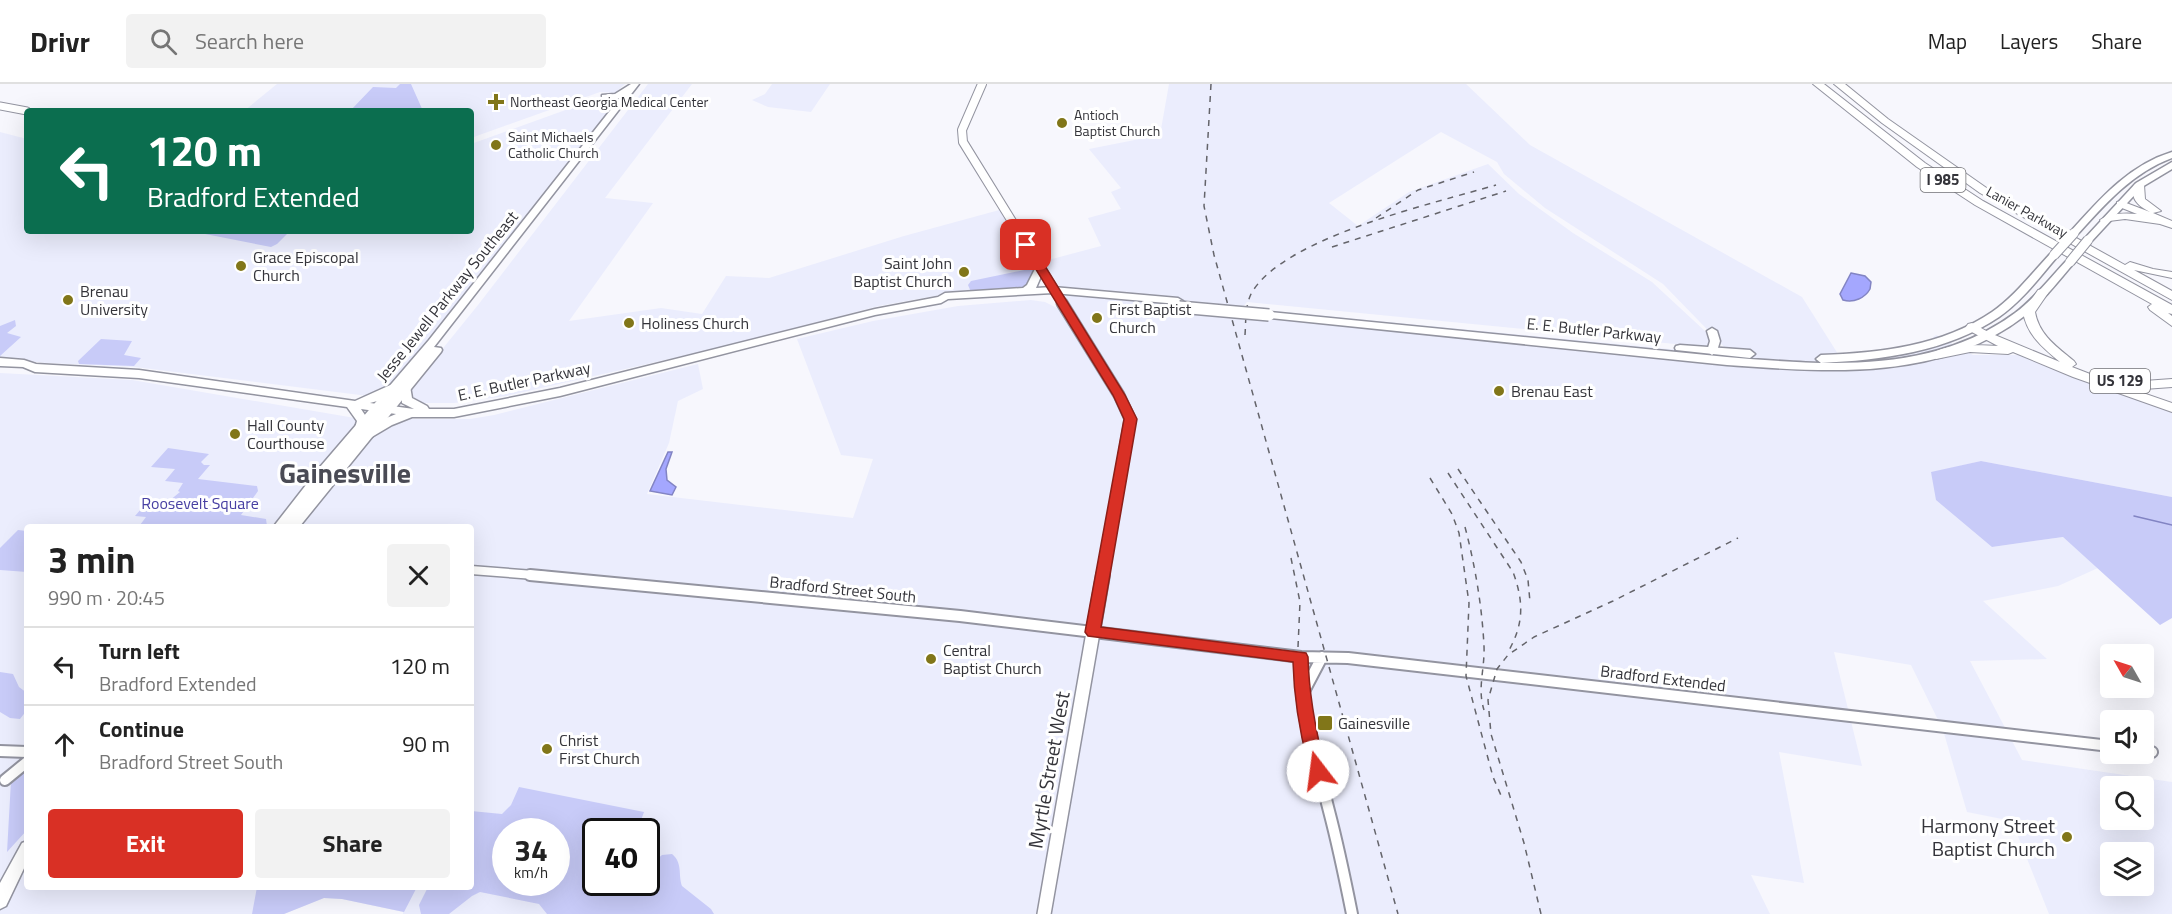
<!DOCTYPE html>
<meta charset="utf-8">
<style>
:root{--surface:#fff;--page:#f2f2f2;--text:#222;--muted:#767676;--line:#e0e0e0;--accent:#d93025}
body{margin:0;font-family:"Titillium Web",sans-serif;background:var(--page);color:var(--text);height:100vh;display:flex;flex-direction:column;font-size:22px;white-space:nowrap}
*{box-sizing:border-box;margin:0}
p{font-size:20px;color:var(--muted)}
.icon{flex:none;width:33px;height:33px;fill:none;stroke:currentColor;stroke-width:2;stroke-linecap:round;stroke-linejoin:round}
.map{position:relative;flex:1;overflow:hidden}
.panel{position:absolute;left:24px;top:440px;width:450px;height:366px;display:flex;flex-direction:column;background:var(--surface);border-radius:6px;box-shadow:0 6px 24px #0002}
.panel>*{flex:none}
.guide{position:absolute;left:24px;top:24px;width:450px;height:126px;border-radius:6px;box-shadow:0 6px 24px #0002;background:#0b6e4f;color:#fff;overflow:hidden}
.needle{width:39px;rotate:309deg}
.controls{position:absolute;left:2100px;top:560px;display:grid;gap:12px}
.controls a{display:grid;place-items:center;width:54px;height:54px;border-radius:6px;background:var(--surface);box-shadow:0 6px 24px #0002;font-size:30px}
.speed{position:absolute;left:492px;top:734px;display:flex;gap:12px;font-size:30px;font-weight:700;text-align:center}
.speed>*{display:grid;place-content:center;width:78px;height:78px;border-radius:50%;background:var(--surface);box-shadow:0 6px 24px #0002;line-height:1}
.speed small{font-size:15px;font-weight:400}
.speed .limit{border:3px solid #111;border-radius:9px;background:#fff;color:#111}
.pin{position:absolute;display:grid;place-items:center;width:51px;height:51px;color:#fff;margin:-26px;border-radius:12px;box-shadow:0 3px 9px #0006}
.me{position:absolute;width:66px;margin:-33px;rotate:345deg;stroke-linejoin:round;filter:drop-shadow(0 0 4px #0008)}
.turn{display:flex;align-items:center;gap:21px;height:126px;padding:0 24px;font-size:27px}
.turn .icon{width:78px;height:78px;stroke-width:2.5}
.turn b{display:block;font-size:42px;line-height:51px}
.round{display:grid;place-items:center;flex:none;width:63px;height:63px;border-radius:6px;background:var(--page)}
.overview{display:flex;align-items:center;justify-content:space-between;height:102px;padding:0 24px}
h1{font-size:36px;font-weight:700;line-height:45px}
.primary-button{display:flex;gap:12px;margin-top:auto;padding:12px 24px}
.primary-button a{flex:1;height:69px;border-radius:6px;background:var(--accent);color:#fff;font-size:24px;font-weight:700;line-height:69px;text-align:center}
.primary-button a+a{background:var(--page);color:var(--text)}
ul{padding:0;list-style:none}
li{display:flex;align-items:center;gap:18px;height:78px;padding:0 24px;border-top:2px solid var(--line)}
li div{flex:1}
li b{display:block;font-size:22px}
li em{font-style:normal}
header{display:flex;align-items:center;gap:36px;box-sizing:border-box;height:84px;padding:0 30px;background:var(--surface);border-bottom:2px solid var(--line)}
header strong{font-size:28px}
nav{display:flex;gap:33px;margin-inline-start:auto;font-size:21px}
.search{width:420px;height:54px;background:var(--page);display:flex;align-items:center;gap:15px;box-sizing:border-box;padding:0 21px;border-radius:6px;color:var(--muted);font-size:22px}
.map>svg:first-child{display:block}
</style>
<header>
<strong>Drivr</strong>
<div class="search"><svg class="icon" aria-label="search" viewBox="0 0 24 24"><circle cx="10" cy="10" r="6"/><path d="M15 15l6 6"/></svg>Search here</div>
<nav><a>Map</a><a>Layers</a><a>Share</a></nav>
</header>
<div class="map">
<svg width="2172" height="830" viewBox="0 0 2172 830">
<rect width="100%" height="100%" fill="#f7f7fd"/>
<path fill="#ebedfd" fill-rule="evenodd" d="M277 0H625L615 9 600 8 471 54V27H244Z
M648 0H692L605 114 653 119 569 237 661 224 702 230 726 192 769 194 904 152 1003 125 1037 179 1101 162 1088 134 1121 125 1111 108 1121 104 1089 65 1160 51 1169 0H1466L1530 61 1802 213 1845 281 1919 265 1936 251 1973 271H2022L2172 326V413L1981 377 1931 389 1992 463 2063 453 2098 484 2058 502 1983 517 2047 575 1970 577 2022 676 2172 698V830H2049L2012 737 1967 728 1943 646 1911 581 1834 568 1862 682 1779 668 1804 799 1751 791 1770 830H403V828L342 815 324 814 284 830H0V289L132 296 390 340 406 335H470L494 331 698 280 703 305 678 317 669 359 647 410 853 434 873 375 841 371 797 255 873 237 958 222 1031 216 1045 218 1061 226 1040 184 1026 202 963 207 879 222 727 262 506 312 454 319H419L406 310 478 221ZM1441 48 1497 78 1504 90 1545 124 1663 200 1732 271 1242 224 1247 218 1706 263 1710 259 1706 248 1652 198 1573 149 1519 110 1488 80 1409 108 1358 142 1329 119ZM27 442H471V802H27ZM2110 702H2144V735H2110ZM506 747H556V798H506ZM596 747H646V798H596ZM2110 768H2144V801H2110Z
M772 0H830L811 28 768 23 752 16 765 10Z
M596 15 617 17 420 269 384 306 368 312 135 283 46 279 0 274V48L27 55V147H471V60Z"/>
<path fill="#c8cbf8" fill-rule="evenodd" d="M400 0H411L423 27H350L373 3 396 4Z
M203 147H290L277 160 271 163 200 149Z
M1034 184H1036L1030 200 1022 205 971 208 968 201 971 197Z
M15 236 16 242 7 249 21 253 0 272V242Z
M101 255 132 257 124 271 141 274 134 282 79 280 78 277Z
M168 364 209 370 201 378 204 381H210L198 395 257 402 258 407 241 431 266 435 267 442 140 441 146 433 135 432 148 417H151L149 419 164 421 180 408 178 407 183 399 165 397 175 385 151 383Z
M1981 377 2172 413V534L2160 541 2063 453 1992 463 1936 416 1931 388Z
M18 446 27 447V488L0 486V464Z
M0 588 13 590 19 603 27 609V626L20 635 10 634 0 628Z
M27 680V746L7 768 11 697Z
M519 703 644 728 637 747H596V798H646L647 782H649L662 771 672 770C683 779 678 791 682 802L711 825 714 830H547L539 820 480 808 472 812 449 830H421L419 821 428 803 471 802V727L502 730 511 721ZM506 747H556V798H506Z
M257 803V802L417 803 404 828 342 815 324 814 284 830H252Z"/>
<path fill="#a4a7fe" stroke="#8284c3" stroke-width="1.5" d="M1851 189 1865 192 1871 198 1870 205C1865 214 1854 219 1843 216L1840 210Z
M668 368H672L666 385 667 396 676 403 672 411 650 407Z"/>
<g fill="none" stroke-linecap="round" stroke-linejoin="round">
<path stroke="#8284c3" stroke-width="1.5" d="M2134 432 2172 441"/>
<defs>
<path id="tertiary-far2" d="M0 22 27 27"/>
<path id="tertiary-far1" d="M471 486 547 492"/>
<path id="tertiary" d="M530 491 960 532 1301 573 1348 574 2110 662
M1301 573C1302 626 1316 675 1329 727 1338 761 1345 795 1352 830
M1302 611 1322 573
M2144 666 2152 668
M0 667 27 668
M5 696 27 678"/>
<path id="secondary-far2" d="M982 0 962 46 963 58 1063 220"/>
<path id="secondary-far1" d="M1062 219 1119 311 1130 335 1103 492"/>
<path id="secondary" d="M1044 830 1103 491"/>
<path id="primary" d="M631 0H639L434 263 441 264 442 266 441 268 300 442H274L320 383 429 256 620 14 602 15V11L615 10Z
M1712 244 1717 247 1720 257 1717 267 1712 271 1707 267 1710 257 1707 247Z
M27 757V778L6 822 0 825V799L22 759Z"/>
<path id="trunk" d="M2172 68V74C2132 89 2105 120 2077 151H2071V147C2100 115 2129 81 2172 68Z
M2172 78V85L2142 103 2091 158H2085V154L2136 99Z
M2054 168 2057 169V173C2039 194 2022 217 1999 233 1947 268 1882 276 1821 279L1816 275 1821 271C1880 269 1942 262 1992 228 2015 212 2032 189 2051 169Z
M2070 175 2075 178 2073 180C2058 198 2042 218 2023 233 1938 298 1828 288 1727 281L1269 234 1264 231 1269 228 1727 273C1825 281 1931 291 2015 229 2035 214 2050 194 2067 176Z
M1040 180 1045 183 1036 204 1053 203 1178 214 1183 217 1178 220 1053 209 948 215 941 219 875 231 560 312 454 333H412L392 341 365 357 361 356 359 353 361 350 384 335 396 330 361 325 369 337 365 347 361 348 355 344 357 337 347 323 139 294 35 288 23 283 0 282V274L24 276 36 280 139 286 355 317 397 298 402 302H410L412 314 427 322 429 325H454L560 304 875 225 938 213 945 209 1023 204 1027 201 1037 181ZM401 305 402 319 414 325 370 319 381 316Z
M1680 261 1750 266 1755 270 1750 274 1676 266 1675 264 1676 262Z"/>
<path id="motorway" d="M1813 0H1824L1925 79 1983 117 2172 221V230L2168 229 2172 232V242L2150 226 2148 223 2152 220 1975 121 1917 83Z
M1834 0H1845L1888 35 1988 105 2125 181 2130 178 2153 185 2172 188V194L2134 186 2172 207V216L1980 109 1882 39Z
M2139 98 2144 101 2145 115 2161 127 2153 129 2172 137V144L2160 140 2125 135 2101 138 2100 136C2110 129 2125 129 2137 130L2117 122V118L2121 117 2150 128C2138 122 2130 115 2134 101Z
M2042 205 2048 209 2035 228C2039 251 2057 263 2074 277L2076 280 2072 283 2103 295 2105 291 2109 290 2144 297 2172 295V303L2144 305 2117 300 2172 319V328L2073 293 2013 268 2008 270 1970 268 1936 275 1930 271C1943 259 1981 261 1998 262L1968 246 1966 243 1968 240 1972 239 1990 249 2060 278C2043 264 2027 251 2023 228L2038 206Z"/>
</defs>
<use href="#tertiary-far2" stroke="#9394a0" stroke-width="9"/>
<use href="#tertiary-far1" stroke="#9394a0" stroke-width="11"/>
<use href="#tertiary" stroke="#9394a0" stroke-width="14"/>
<use href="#secondary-far2" stroke="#9394a0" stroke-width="10"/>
<use href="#secondary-far1" stroke="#9394a0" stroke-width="13"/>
<use href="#secondary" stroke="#9394a0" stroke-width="16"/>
<use href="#primary" stroke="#9394a0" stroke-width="3"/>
<use href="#trunk" stroke="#9394a0" stroke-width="3"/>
<use href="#motorway" stroke="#9394a0" stroke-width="2"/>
<use href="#tertiary-far2" stroke="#fff" stroke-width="7"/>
<use href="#tertiary-far1" stroke="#fff" stroke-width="8"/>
<use href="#tertiary" stroke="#fff" stroke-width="10"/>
<use href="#secondary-far2" stroke="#fff" stroke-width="8"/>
<use href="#secondary-far1" stroke="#fff" stroke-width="10"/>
<use href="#secondary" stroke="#fff" stroke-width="13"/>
<use href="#primary" fill="#fff" fill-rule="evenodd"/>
<use href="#trunk" fill="#fff" fill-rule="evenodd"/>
<use href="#motorway" fill="#fff" fill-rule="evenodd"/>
<path stroke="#64646a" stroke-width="1.5" stroke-dasharray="6 6" stroke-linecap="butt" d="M1211 0 1204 122 1214 171 1398 830
M1376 134 1418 106 1474 88
M1332 163 1506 107
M1245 251C1246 237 1245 223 1251 210 1282 153 1436 119 1496 101
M1458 385 1521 478 1528 496 1530 518
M1448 389 1513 488C1524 518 1524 540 1508 568
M1430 394 1452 430 1459 449 1469 519 1466 592 1493 693 1503 716
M1465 443C1475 481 1482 522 1484 562 1485 585 1477 604 1484 626
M1291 474 1300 518 1298 563
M1541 830 1524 759 1491 650 1488 616 1497 585 1508 571 1534 553 1613 517 1738 454"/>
<defs>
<path id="trunk-bridge-far1" d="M2054 171 2074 149
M2070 178 2088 156"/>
<path id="trunk-bridge" d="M1179 223 1269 231"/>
</defs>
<use href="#trunk-bridge-far1" stroke="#9394a0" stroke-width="11" stroke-linecap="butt"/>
<use href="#trunk-bridge" stroke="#9394a0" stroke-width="14" stroke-linecap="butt"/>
<use href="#trunk-bridge-far1" stroke="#fff" stroke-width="9"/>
<use href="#trunk-bridge" stroke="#fff" stroke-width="11"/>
</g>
<path fill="#d93025" stroke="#8d1f18" stroke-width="1.5" d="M1026 158 1032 161 1125 311 1137 335 1101 543 1306 569 1308 573C1309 613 1316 649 1326 687L1324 693 1318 695 1312 693 1310 687C1300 651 1294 616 1293 578L1088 552 1085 548 1124 335 1113 311 1021 161Z"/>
<g fill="#817619" stroke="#fff" stroke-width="2">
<path d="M493 9h6v6h6v6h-6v6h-6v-6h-6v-6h6z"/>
<circle cx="1062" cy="39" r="6"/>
<circle cx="496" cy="61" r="6"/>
<circle cx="241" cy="182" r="6"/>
<circle cx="964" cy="188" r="6"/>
<circle cx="68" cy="216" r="6"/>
<circle cx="1097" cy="234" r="6"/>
<circle cx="629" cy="239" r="6"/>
<circle cx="1499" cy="307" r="6"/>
<circle cx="235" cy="350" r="6"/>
<circle cx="931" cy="575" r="6"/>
<rect x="1317" y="631" width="16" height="16" rx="3"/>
<circle cx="547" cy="665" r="6"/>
<circle cx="2067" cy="753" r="6"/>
</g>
<g text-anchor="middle" stroke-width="6" stroke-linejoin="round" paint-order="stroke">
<g font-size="14" fill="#34343a" stroke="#fff" text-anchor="start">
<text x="510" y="23">Northeast Georgia Medical Center</text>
<text x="1074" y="36">Antioch<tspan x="1074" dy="16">Baptist Church</tspan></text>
<text x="508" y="58">Saint Michaels<tspan x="508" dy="16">Catholic Church</tspan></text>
</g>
<g font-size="14" fill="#34343a" stroke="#fff">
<text transform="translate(2027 128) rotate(29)" y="5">Lanier Parkway</text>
</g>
<g fill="#fff" stroke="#717175" stroke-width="1.5">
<rect x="1920.5" y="84" width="45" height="24" rx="4.5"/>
<rect x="2090" y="285" width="60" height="24" rx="4.5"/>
</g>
<g font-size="15" font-weight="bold" fill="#34343a">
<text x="1943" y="101">I 985</text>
<text x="2120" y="302">US 129</text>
</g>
<g font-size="16" fill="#34343a" stroke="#fff" text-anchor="start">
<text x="253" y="179">Grace Episcopal<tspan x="253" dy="18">Church</tspan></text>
<text x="952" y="185" text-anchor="end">Saint John<tspan x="952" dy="18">Baptist Church</tspan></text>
<text x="80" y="213">Brenau<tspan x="80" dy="18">University</tspan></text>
<text x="1109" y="231">First Baptist<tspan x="1109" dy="18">Church</tspan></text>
<text x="641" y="245">Holiness Church</text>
<text x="1511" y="313">Brenau East</text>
<text x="247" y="347">Hall County<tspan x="247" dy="18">Courthouse</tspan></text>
<text x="943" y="572">Central<tspan x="943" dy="18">Baptist Church</tspan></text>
<text x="1338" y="645">Gainesville</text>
<text x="559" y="662">Christ<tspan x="559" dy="18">First Church</tspan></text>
</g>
<g font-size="16" fill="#34343a" stroke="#fff">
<text transform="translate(447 212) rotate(-51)" y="6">Jesse Jewell Parkway Southeast</text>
<text transform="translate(1594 246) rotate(6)" y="6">E. E. Butler Parkway</text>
<text transform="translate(524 297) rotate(-12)" y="6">E. E. Butler Parkway</text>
<text transform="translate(843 505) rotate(6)" y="6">Bradford Street South</text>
<text transform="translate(1663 594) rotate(7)" y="6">Bradford Extended</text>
</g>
<g font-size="16" fill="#4840a3" stroke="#fff">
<text x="200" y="425">Roosevelt Square</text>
</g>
<g font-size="20" fill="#34343a" stroke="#fff">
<text transform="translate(1049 686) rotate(-80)" y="7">Myrtle Street West</text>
</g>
<g font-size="20" fill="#34343a" stroke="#fff" text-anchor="end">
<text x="2055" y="749">Harmony Street<tspan x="2055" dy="23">Baptist Church</tspan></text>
</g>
<g font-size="28" font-weight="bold" fill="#4a4b55" stroke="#fff">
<text x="345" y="399">Gainesville</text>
</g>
</g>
</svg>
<div class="controls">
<a><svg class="needle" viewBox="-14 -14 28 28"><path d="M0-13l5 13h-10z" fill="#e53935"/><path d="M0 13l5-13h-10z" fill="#767676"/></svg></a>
<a><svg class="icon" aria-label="sound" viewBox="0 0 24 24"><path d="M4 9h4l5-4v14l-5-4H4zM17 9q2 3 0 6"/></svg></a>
<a><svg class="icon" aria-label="search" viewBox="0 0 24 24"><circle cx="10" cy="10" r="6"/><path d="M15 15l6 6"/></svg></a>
<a><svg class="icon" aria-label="layers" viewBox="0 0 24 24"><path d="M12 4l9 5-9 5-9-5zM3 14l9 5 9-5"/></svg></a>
</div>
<div class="speed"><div>34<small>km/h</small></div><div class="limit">40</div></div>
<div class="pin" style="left:1026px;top:161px;background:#d93025"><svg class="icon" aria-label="arrive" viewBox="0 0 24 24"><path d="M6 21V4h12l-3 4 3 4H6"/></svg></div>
<svg class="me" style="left:1318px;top:687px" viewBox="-20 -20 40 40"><circle r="19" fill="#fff"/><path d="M0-13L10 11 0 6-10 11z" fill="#d93025"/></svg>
<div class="guide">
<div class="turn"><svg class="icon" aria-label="left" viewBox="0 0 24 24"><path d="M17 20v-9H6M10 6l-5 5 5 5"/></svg><div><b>120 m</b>Bradford Extended</div></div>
</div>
<section class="panel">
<div class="overview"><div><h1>3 min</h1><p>990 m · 20:45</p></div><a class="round"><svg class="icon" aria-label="close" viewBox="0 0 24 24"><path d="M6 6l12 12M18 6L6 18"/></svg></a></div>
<ul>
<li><svg class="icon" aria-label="left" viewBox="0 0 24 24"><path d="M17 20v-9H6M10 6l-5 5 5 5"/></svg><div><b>Turn left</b><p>Bradford Extended</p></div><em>120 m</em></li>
<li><svg class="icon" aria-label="ahead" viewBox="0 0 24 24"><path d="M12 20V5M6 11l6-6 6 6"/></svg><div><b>Continue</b><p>Bradford Street South</p></div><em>90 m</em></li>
</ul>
<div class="primary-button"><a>Exit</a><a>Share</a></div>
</section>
</div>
